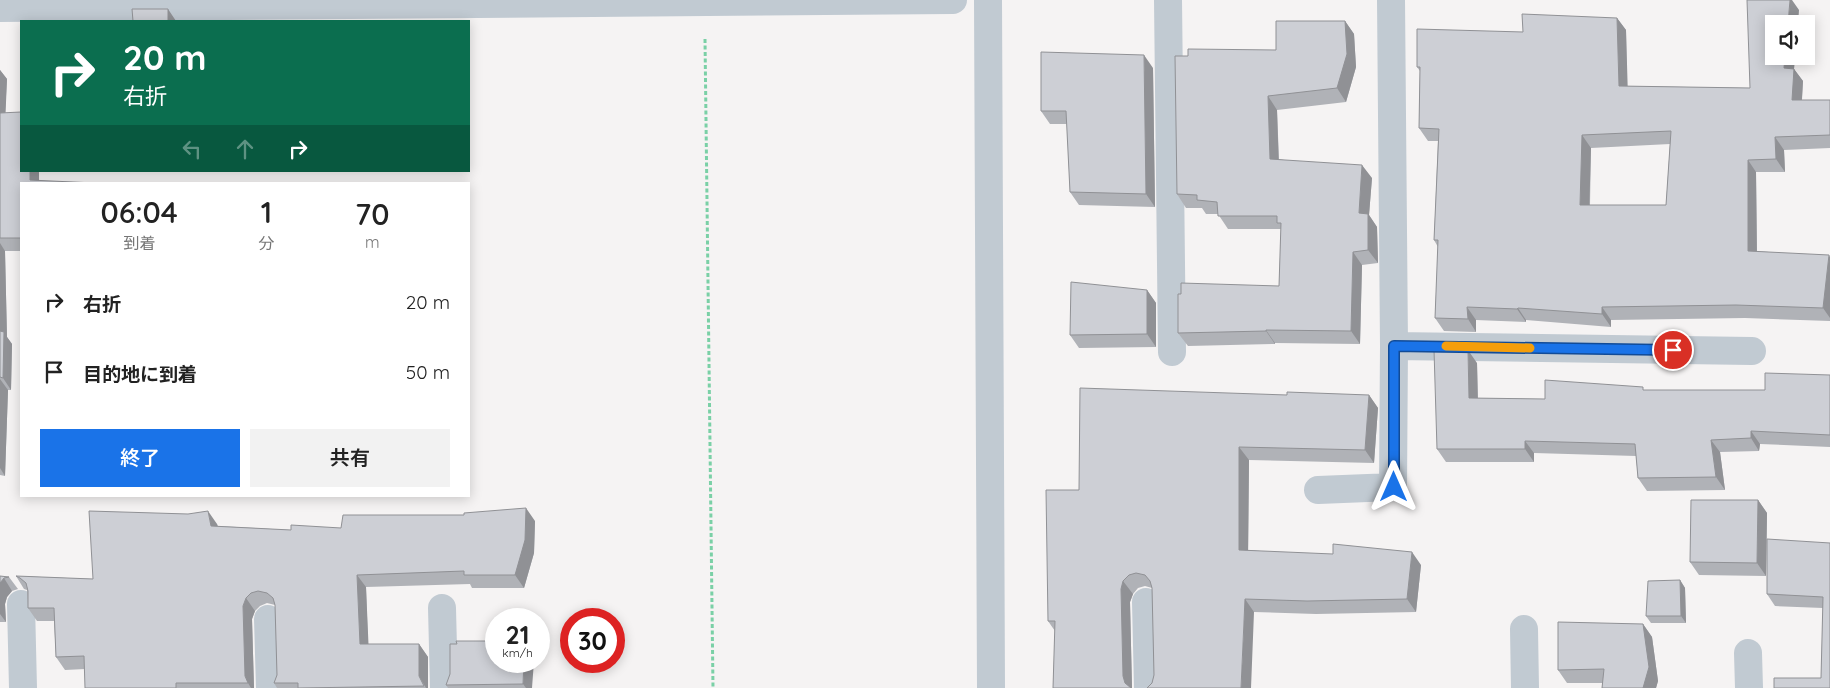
<!DOCTYPE html>
<html lang="ja">
<meta charset="utf-8">
<style>
:root{--surface:#fff;--page:#f2f2f2;--text:#222;--muted:#767676;--accent:#1a73e8}
body{margin:0;font-family:Quicksand,"Noto Sans JP",sans-serif;background:var(--page);color:var(--text);height:100vh;display:flex;flex-direction:column;font-size:19px;white-space:nowrap}
*{box-sizing:border-box;margin:0}
p{font-size:16px;color:var(--muted)}
.icon{flex:none;width:28px;height:28px;fill:none;stroke:currentColor;stroke-width:2;stroke-linecap:round;stroke-linejoin:round}
.map{position:relative;flex:1;overflow:hidden}
.panel{position:absolute;left:20px;top:182px;width:450px;height:315px;display:flex;flex-direction:column;background:var(--surface);border-radius:0px;box-shadow:0 2px 12px #0003}
.panel>*{flex:none}
.guide{position:absolute;left:20px;top:20px;width:450px;height:152px;border-radius:0px;box-shadow:0 2px 12px #0003;background:#0b6e4f;color:#fff;overflow:hidden}
.controls{position:absolute;left:1765px;top:15px;display:grid;gap:10px}
.controls a{display:grid;place-items:center;width:50px;height:50px;border-radius:0px;background:var(--surface);box-shadow:0 2px 12px #0003;font-size:25px}
.speed{position:absolute;left:485px;top:608px;display:flex;gap:10px;font-size:25px;font-weight:700;text-align:center}
.speed>*{display:grid;place-content:center;width:65px;height:65px;border-radius:50%;background:var(--surface);box-shadow:0 2px 12px #0003;line-height:1}
.speed small{font-size:12px;font-weight:400}
.speed .limit{border:8px solid #d22;background:#fff;color:#111}
.pin{position:absolute;display:grid;place-items:center;width:42px;height:42px;color:#fff;margin:-21px;border:2px solid #fff;border-radius:50%;box-shadow:0 1px 5px #0007}
.me{position:absolute;width:55px;margin:-28px;rotate:0deg;stroke-linejoin:round;filter:drop-shadow(0 0 4px #0008)}
.turn{display:flex;align-items:center;gap:18px;height:105px;padding:0 20px;font-size:22px}
.turn .icon{width:65px;height:65px;stroke-width:2.5}
.turn b{display:block;font-size:35px;line-height:42px}
.lanes{display:flex;align-items:center;height:48px;padding:0 20px;background:#0003;justify-content:center;gap:25px;direction:ltr}
.lanes .off{opacity:.35}
.eta{display:flex;justify-content:space-evenly;align-items:center;height:85px;text-align:center}
.eta b{font-size:30px;font-weight:600;line-height:35px}
.button{display:flex;gap:10px;margin-top:auto;padding:10px 20px}
.button a{flex:1;height:58px;border-radius:0px;background:var(--accent);color:#fff;font-size:20px;font-weight:600;line-height:58px;text-align:center}
.button a+a{background:var(--page);color:var(--text)}
ul{padding:0;list-style:none}
li{display:flex;align-items:center;gap:15px;height:70px;padding:0 20px}
li div{flex:1}
li b{display:block;font-size:19px}
li em{font-style:normal}
.map>svg:first-child{display:block}
</style>
<div class="map">
<svg width="1830" height="688" viewBox="0 0 1830 688">
<rect width="100%" height="100%" fill="#f5f3f3"/>
<g fill="none" stroke-linecap="round" stroke-linejoin="round">
<path stroke="#7ad0a6" stroke-width="3" stroke-dasharray="4 2.5" stroke-linecap="butt" d="M705 39 713 688"/>
<path stroke="#c1cad2" stroke-width="28" d="M988 0 991 688
M1168 0 1172 352
M0 8 953 0
M1394 346 1752 351
M1318 490 1393 487 1394 346 1391 0
M1146 602 1148 688
M21 604 23 688
M442 608 444 688
M268 619 270 688
M1524 629 1525 688
M1748 653 1749 688"/>
</g>
<path fill="#b0b2b7" fill-rule="evenodd" d="M1799 10 1774 56H1795L1794 69 1803 81 1802 100H1830V148L1784 150 1785 172H1756L1757 251 1830 257V321L1745 318 1611 320V327L1526 320V322L1476 320V332L1444 331 1435 318 1438 247 1434 240 1438 141H1428L1419 128 1420 71 1417 67 1523 32 1617 18 1626 30 1627 86 1750 88ZM1670 144 1666 205H1590L1591 148Z
M1345 21 1354 34 1356 67 1346 102 1277 110 1279 159 1372 178 1369 215 1377 227 1378 263 1362 265 1360 344 1275 343V344L1188 346 1178 333 1181 294 1279 286 1281 229H1228L1218 214H1206L1202 208H1186L1177 194 1188 56 1276 50Z
M1153 68 1155 207 1079 205 1070 192 1067 124H1050L1041 111Z
M0 70 7 79 5 113 21 171H39V180L21 184V251H5L7 337 12 344 11 390H8L5 476 0 475Z
M1147 290 1156 303V347L1079 348 1070 335Z
M1477 363 1478 398 1545 399 1645 390H1765L1830 375V447L1760 444 1759 451 1720 452 1725 490 1647 491 1638 478 1636 456 1534 453V462H1446L1437 449Z
M1287 395H1369L1378 408 1374 463 1249 460 1248 550 1421 565 1416 612 1316 614 1254 612 1152 683 1154 675 1152 588 1145 586 1138 588 1133 594 1130 602 1132 688H1053L1055 631 1048 621 1079 490Z
M1758 500 1767 513 1766 576 1699 575 1690 562Z
M188 514 217 524 218 526 291 530 535 521 534 553 524 588H472L470 584 366 587 368 644H419L428 657V688H277L274 683 277 675 275 605 267 603 260 606 255 611 252 619 254 688H85V669L65 670 56 657 54 621H37L28 608 27 590 24 589 16 576 93 579Z
M1830 543 1821 678 1823 608 1775 606 1767 594Z
M0 576 9 577 18 589 12 591 7 597 5 604 6 622H0Z
M1680 580 1685 588 1686 623H1651L1646 616Z
M1643 624 1652 637 1658 681 1656 688H1602V683H1567L1558 670Z
M450 644 532 688H448L446 685 450 674Z"/>
<path fill="#909195" d="M1790 0H1792L1799 10 1798 24H1788Z
M168 9 176 21H168Z
M1617 18 1626 30 1628 98 1619 86Z
M1345 21 1354 34 1356 67 1346 102 1337 88Z
M1144 55 1153 68 1155 207 1146 194Z
M1785 56H1795L1794 69 1803 81 1801 113 1792 100 1784 68Z
M0 70 7 79 5 126 0 119Z
M1268 96 1277 110 1279 172 1270 159Z
M1582 135 1591 148 1589 217 1580 205Z
M1775 137 1784 150 1785 172 1776 159Z
M1748 160 1756 172 1757 263 1748 251Z
M1362 165 1372 178 1369 215 1377 227 1378 263 1368 250 1359 213Z
M30 171H39V184L30 180Z
M0 243 5 251 7 337 12 344 11 390 3 378 0 333Z
M1353 252 1362 265 1360 344 1351 331Z
M1829 255 1830 257V318L1823 308Z
M1147 290 1156 303V347L1147 334Z
M1467 307 1476 320V332L1468 319Z
M1602 307 1611 320V327L1602 314Z
M1518 308 1526 320V322L1517 309Z
M1266 330 1275 343V344L1266 331Z
M1468 350 1477 363 1478 411 1469 398Z
M0 379 8 390 5 476 0 468Z
M1369 395 1378 408 1374 463 1365 450Z
M1751 431 1760 444 1759 451 1751 438Z
M1711 440 1720 452 1725 490 1716 477Z
M1525 441 1534 453V462L1525 449Z
M1239 447 1249 460 1248 563 1239 550Z
M1758 500 1767 513 1766 576 1757 563Z
M526 508 535 521 534 553 524 588 515 575Z
M208 511 217 524 220 539 211 526Z
M1412 552 1421 565 1416 612 1407 599Z
M357 575 366 587 369 656 360 644Z
M4 578 12 591 7 597 5 604 6 622 0 614V583Z
M1680 580 1685 588 1686 623 1681 616Z
M1123 581 1133 594 1130 602 1132 688H1129L1125 683 1123 676 1121 589Z
M246 598 255 611 252 619 254 688H251L248 683 245 676 243 606Z
M1245 599 1254 612 1251 688H1241Z
M1643 624 1652 637 1658 681 1656 688H1643Z
M419 644 428 657V688H426L419 676Z
M524 661H534L532 688H526L523 684Z"/>
<path fill="#cdcfd5" stroke="#909195" fill-rule="evenodd" d="M1747 0H1790L1788 24H1774V56H1785L1784 68 1794 69 1792 100H1830V135L1775 137 1776 159 1748 160V251L1829 255 1823 308 1736 305 1602 307V314L1518 308 1517 309 1467 307 1468 319 1435 318 1438 240H1434L1439 129 1419 128 1420 67H1417V29L1523 32 1522 14 1617 18 1619 86 1750 88ZM1671 131 1666 205H1580L1582 135Z
M132 9H168V21H133Z
M1276 21H1345L1347 54 1337 88 1268 96 1270 159 1362 165 1359 213 1368 214V250L1353 252 1351 331 1266 330V331L1178 333V294H1181V283L1279 286 1281 223H1277V216H1218L1217 202 1197 200V195L1177 194 1175 56H1188V49L1276 50Z
M1041 52 1144 55 1146 194 1070 192 1066 111H1041Z
M21 112V171H30V180L116 184H21V238H0V113Z
M1071 282 1147 290V334L1070 335Z
M0 331 4 332 3 378 0 377Z
M1434 350H1468L1469 398 1545 399V380L1643 387V390H1765V373L1830 375V435L1751 431V438L1711 440 1716 477 1638 478 1635 444 1525 441V449H1437Z
M1080 388 1287 395V392L1369 395 1365 450 1239 447V550L1333 554V544L1412 552 1407 599 1307 601 1245 599 1241 688H1147L1152 683 1154 675 1152 588 1150 581 1145 575 1136 573 1129 575 1123 581 1121 589 1123 676 1125 683 1131 688H1053L1055 621H1048L1046 490H1079Z
M1691 500H1758L1757 563 1690 562Z
M526 508 525 540 515 575H464V571L357 575 360 644H419V676L424 686 298 688V683H274L277 675 275 605 273 598 267 593 258 591 251 593 246 598 243 606 245 676 248 683H176V688H85L84 656 56 657 54 608H28V591L26 583 20 578 16 576 93 579 89 511 188 514 208 511 211 526 291 530V525L341 528 343 515H464V513Z
M1767 539 1830 543V688H1774V678H1821L1823 597 1767 594Z
M0 576 9 577 4 578 0 583Z
M1680 580 1681 616H1646L1648 581Z
M1558 622 1643 624 1649 667 1643 688H1602L1604 669 1558 670Z
M456 641H496V661H524L523 684 446 685 450 674V644H457Z"/>
<g fill="none" stroke-linecap="round" stroke-linejoin="round">
<defs>
<path id="route" d="M1394 487V346L1673 350"/>
</defs>
<use href="#route" stroke="#114b97" stroke-width="12"/>
<use href="#route" stroke="#1a73e8" stroke-width="9"/>
<path stroke="#f59e0b" stroke-width="9" d="M1446 346 1530 348"/>
</g>
</svg>
<div class="controls">
<a><svg class="icon" aria-label="sound" viewBox="0 0 24 24"><path d="M4 9h4l5-4v14l-5-4H4zM17 9q2 3 0 6"/></svg></a>
</div>
<div class="speed"><div>21<small>km/h</small></div><div class="limit">30</div></div>
<div class="pin" style="left:1673px;top:350px;background:#d93025"><svg class="icon" aria-label="arrive" viewBox="0 0 24 24"><path d="M6 21V4h12l-3 4 3 4H6"/></svg></div>
<svg class="me" style="left:1394px;top:487px" viewBox="-20 -20 40 40"><path d="M0-17L14 15 0 8-14 15z" fill="#1a73e8" stroke="#fff" stroke-width="4"/></svg>
<div class="guide">
<div class="turn"><svg class="icon" aria-label="right" viewBox="0 0 24 24"><path d="M7 20v-9h11M14 6l5 5-5 5"/></svg><div><b>20 m</b>右折</div></div>
<div class="lanes"><svg class="icon off" aria-label="left" viewBox="0 0 24 24"><path d="M17 20v-9H6M10 6l-5 5 5 5"/></svg><svg class="icon off" aria-label="ahead" viewBox="0 0 24 24"><path d="M12 20V5M6 11l6-6 6 6"/></svg><svg class="icon" aria-label="right" viewBox="0 0 24 24"><path d="M7 20v-9h11M14 6l5 5-5 5"/></svg></div>
</div>
<section class="panel">
<div class="eta">
<div><b>06:04</b><p>到着</p></div>
<div><b>1</b><p>分</p></div>
<div><b>70</b><p>m</p></div>
</div>
<ul>
<li><svg class="icon" aria-label="right" viewBox="0 0 24 24"><path d="M7 20v-9h11M14 6l5 5-5 5"/></svg><div><b>右折</b></div><em>20 m</em></li>
<li><svg class="icon" aria-label="arrive" viewBox="0 0 24 24"><path d="M6 21V4h12l-3 4 3 4H6"/></svg><div><b>目的地に到着</b></div><em>50 m</em></li>
</ul>
<div class="button"><a>終了</a><a>共有</a></div>
</section>
</div>
